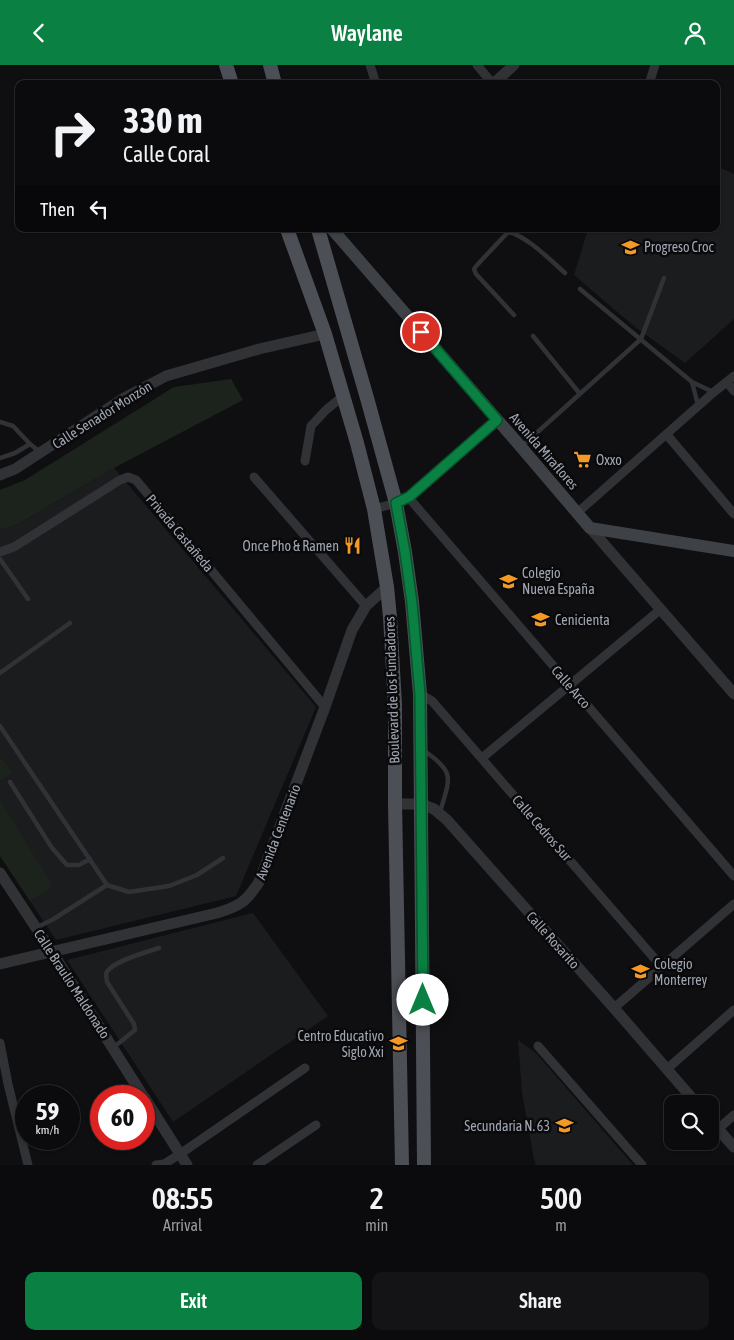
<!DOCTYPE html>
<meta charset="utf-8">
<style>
:root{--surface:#0b0b0d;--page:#141416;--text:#f1f3f6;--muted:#9a9b9d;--line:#2b2b2e;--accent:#0b8043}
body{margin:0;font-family:"Asap Condensed",sans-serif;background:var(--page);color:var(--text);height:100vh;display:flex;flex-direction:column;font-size:19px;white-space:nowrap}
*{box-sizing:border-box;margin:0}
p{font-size:16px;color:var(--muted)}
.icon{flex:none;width:28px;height:28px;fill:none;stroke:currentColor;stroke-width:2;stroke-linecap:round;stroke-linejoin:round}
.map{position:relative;height:1100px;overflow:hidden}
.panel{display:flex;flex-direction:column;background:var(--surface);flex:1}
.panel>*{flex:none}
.banner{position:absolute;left:15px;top:15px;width:705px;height:152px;border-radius:10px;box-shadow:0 1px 4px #0004,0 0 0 1px var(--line);background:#0b0b0d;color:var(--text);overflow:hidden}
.fabs{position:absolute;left:664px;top:1030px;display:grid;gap:10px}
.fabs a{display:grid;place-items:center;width:55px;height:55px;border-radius:10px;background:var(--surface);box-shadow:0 1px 4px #0004,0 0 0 1px var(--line);font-size:25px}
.speed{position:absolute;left:15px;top:1020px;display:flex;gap:10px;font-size:25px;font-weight:700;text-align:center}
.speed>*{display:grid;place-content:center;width:65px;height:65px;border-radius:50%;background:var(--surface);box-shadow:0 1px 4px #0004,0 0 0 1px var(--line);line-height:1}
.speed small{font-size:12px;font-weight:400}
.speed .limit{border:8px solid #d22;background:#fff;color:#111}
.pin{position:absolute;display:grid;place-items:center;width:42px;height:42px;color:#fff;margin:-21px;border:2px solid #fff;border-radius:50%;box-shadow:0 1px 5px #0007}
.me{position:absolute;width:55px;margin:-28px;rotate:0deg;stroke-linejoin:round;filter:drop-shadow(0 0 4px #0008)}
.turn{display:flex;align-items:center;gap:18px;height:105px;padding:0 25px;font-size:22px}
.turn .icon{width:65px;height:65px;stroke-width:2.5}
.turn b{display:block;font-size:35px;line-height:42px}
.then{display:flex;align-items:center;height:48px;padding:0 25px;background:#0003;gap:10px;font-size:19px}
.eta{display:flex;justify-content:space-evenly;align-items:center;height:85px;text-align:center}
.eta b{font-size:30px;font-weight:600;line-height:35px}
.primary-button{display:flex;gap:10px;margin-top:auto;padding:10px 25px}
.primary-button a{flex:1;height:58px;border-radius:10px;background:var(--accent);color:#fff;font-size:20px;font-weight:600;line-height:58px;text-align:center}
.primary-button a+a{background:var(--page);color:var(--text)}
header{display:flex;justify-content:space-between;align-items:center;height:65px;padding:0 25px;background:var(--accent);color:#fff;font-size:22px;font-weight:600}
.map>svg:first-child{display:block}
</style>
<header><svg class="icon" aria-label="back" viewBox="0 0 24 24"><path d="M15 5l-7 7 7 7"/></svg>Waylane<svg class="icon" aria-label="person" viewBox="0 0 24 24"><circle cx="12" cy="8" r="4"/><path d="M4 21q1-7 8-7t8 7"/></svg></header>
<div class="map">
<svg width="734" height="1100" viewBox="0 0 734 1100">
<rect width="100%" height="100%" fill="#0f0f11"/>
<path fill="#1b1c1e" d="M716 101 734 109V254L685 298 635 262 574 210 588 164H716Z
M114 403 316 642 236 831 56 875 30 836 52 821 0 735V716L12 708 0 691V465L18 459Z
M253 848 328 951 173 1057 67 895Z
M518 975 536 988 633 1100H536L534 1094 522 1028Z"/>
<path fill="#1c231c" d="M231 314 243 335 114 403 18 459 0 465V425L25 415 174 322Z
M0 691 13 708 0 716Z
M0 735 53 821 30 836 0 791Z"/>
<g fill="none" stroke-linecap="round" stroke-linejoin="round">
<path stroke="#303236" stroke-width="4.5" d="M502 164C527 171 546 191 565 208
M509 166 477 200 474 204 476 209 514 250
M580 224 692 317 713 327
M533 271 580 329
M692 317 698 340
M0 357 13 361 30 379 40 387
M522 381 641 274 664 213
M0 393 15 388 30 379
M0 494 28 534
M0 608 70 558
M0 661 107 820
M423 685C456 707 450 713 440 747
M10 717 52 783 67 800H79L90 794
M37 862 52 855 107 820 129 827 169 821 197 810 223 793
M114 982 135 965 134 959 107 917C107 917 106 910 106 909 109 897 147 887 159 883"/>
<path stroke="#303236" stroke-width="9" d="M370 0 376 19
M477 0 493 19
M649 19 655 0
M727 317 734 326
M667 370 734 449
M305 396 311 361 326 345 343 331
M254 412 366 541
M409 433 734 811
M374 444 396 438 409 433 497 355
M577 448 714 327 734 311
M0 487 14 482 120 415 128 412 136 415 325 642
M420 629 432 636 661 901
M482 693 661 544
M614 943 734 839
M0 978 8 1019 28 1100
M538 981 642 1100
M667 1004 734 945
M718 1064 734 1050
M156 1100 164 1099 180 1089 305 1003
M257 1100 316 1060"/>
<path stroke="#303236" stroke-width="11" d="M493 19 514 0
M0 410 15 404 124 333 166 311 259 284 325 269
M590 463 734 629
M395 739H421L434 744 447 755 614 943 697 1039
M0 808 52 887 143 1031
M0 899 217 848C240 841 246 837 259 817L325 642 352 565 366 541 387 522
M144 1032 187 1100
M710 1055 734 1082"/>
<path stroke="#3e4146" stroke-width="12" d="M332 164 521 382 590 463 734 486"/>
<path stroke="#4c4f55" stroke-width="14" d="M226 0 232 19
M270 0 275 19
M287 164 325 269 357 378 374 444 387 522 390 552 395 640V739L402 1100
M318 164 367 333 396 438 405 487 412 537 420 629 424 1100"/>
</g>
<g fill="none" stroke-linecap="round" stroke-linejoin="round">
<defs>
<path id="route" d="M421 267 497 355 409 432 396 438 405 487 412 538 420 629 423 935"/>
</defs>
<use href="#route" stroke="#07532c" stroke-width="12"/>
<use href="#route" stroke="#0b8043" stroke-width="9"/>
</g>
<defs>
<symbol id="school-bare" viewBox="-9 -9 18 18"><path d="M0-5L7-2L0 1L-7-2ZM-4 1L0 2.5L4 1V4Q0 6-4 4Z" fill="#f39924" stroke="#0a0a0c" stroke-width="2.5" paint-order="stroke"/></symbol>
<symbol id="supermarket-bare" viewBox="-9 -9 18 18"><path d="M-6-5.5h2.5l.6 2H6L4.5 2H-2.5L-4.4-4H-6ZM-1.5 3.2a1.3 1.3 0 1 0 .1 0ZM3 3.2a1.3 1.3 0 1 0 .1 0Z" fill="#f39924" stroke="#0a0a0c" stroke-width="2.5" paint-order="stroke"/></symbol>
<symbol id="restaurant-bare" viewBox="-9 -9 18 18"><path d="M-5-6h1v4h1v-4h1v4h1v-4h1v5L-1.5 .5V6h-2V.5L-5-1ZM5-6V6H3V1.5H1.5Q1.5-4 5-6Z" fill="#f39924" stroke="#0a0a0c" stroke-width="2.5" paint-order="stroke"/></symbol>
</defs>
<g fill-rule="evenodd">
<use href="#school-bare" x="618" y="170" width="25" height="25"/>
<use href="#supermarket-bare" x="570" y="382" width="25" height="25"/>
<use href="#restaurant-bare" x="340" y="468" width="25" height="25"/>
<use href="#school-bare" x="496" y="504" width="25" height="25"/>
<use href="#school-bare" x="528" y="542" width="25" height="25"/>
<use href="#school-bare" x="628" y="894" width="25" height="25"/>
<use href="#school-bare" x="386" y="966" width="25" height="25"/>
<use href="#school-bare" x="552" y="1048" width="25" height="25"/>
</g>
<g text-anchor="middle" stroke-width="5" stroke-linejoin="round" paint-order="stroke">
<g font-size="14" fill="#a0a7b2" stroke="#0a0a0c" text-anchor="start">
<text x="644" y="187">Progreso Croc</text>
<text x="596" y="400">Oxxo</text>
<text x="339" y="486" text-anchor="end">Once Pho &amp; Ramen</text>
<text x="522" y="513">Colegio<tspan x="522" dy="16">Nueva España</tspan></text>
<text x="555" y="560">Cenicienta</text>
<text x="654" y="904">Colegio<tspan x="654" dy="16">Monterrey</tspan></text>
<text x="384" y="976" text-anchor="end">Centro Educativo<tspan x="384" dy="16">Siglo Xxi</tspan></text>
<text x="550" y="1066" text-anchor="end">Secundaria N. 63</text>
</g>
<g font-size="14" fill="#a0a7b2" stroke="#0a0a0c">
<text transform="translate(102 350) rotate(-32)" y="5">Calle Senador Monzón</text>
<text transform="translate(544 386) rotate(49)" y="5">Avenida Miraflores</text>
<text transform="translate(180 468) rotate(50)" y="5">Privada Castañeda</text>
<text transform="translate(571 622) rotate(49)" y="5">Calle Arco</text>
<text transform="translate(392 625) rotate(-92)" y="5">Boulevard de los Fundadores</text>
<text transform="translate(542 763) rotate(49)" y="5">Calle Cedros Sur</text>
<text transform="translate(278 767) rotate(-69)" y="5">Avenida Centenario</text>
<text transform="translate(553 875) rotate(48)" y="5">Calle Rosarito</text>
<text transform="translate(72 919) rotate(57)" y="5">Calle Braulio Maldonado</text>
</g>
</g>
</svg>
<div class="fabs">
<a><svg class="icon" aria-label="search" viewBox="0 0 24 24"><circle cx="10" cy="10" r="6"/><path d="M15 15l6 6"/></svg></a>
</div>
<div class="speed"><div>59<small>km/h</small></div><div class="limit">60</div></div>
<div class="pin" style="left:421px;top:267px;background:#d93025"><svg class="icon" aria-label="arrive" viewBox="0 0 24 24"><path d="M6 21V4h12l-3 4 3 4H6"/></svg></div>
<svg class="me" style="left:423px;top:935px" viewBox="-20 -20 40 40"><circle r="19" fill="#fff"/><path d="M0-13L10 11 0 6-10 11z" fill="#0b8043"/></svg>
<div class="banner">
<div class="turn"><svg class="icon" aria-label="right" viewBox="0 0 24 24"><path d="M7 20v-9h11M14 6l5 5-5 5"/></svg><div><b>330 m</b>Calle Coral</div></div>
<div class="then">Then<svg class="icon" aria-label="left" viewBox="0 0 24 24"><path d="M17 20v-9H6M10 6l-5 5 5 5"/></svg></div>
</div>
</div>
<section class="panel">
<div class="eta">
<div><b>08:55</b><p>Arrival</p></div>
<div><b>2</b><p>min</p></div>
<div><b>500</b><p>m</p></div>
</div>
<div class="primary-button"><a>Exit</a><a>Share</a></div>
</section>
